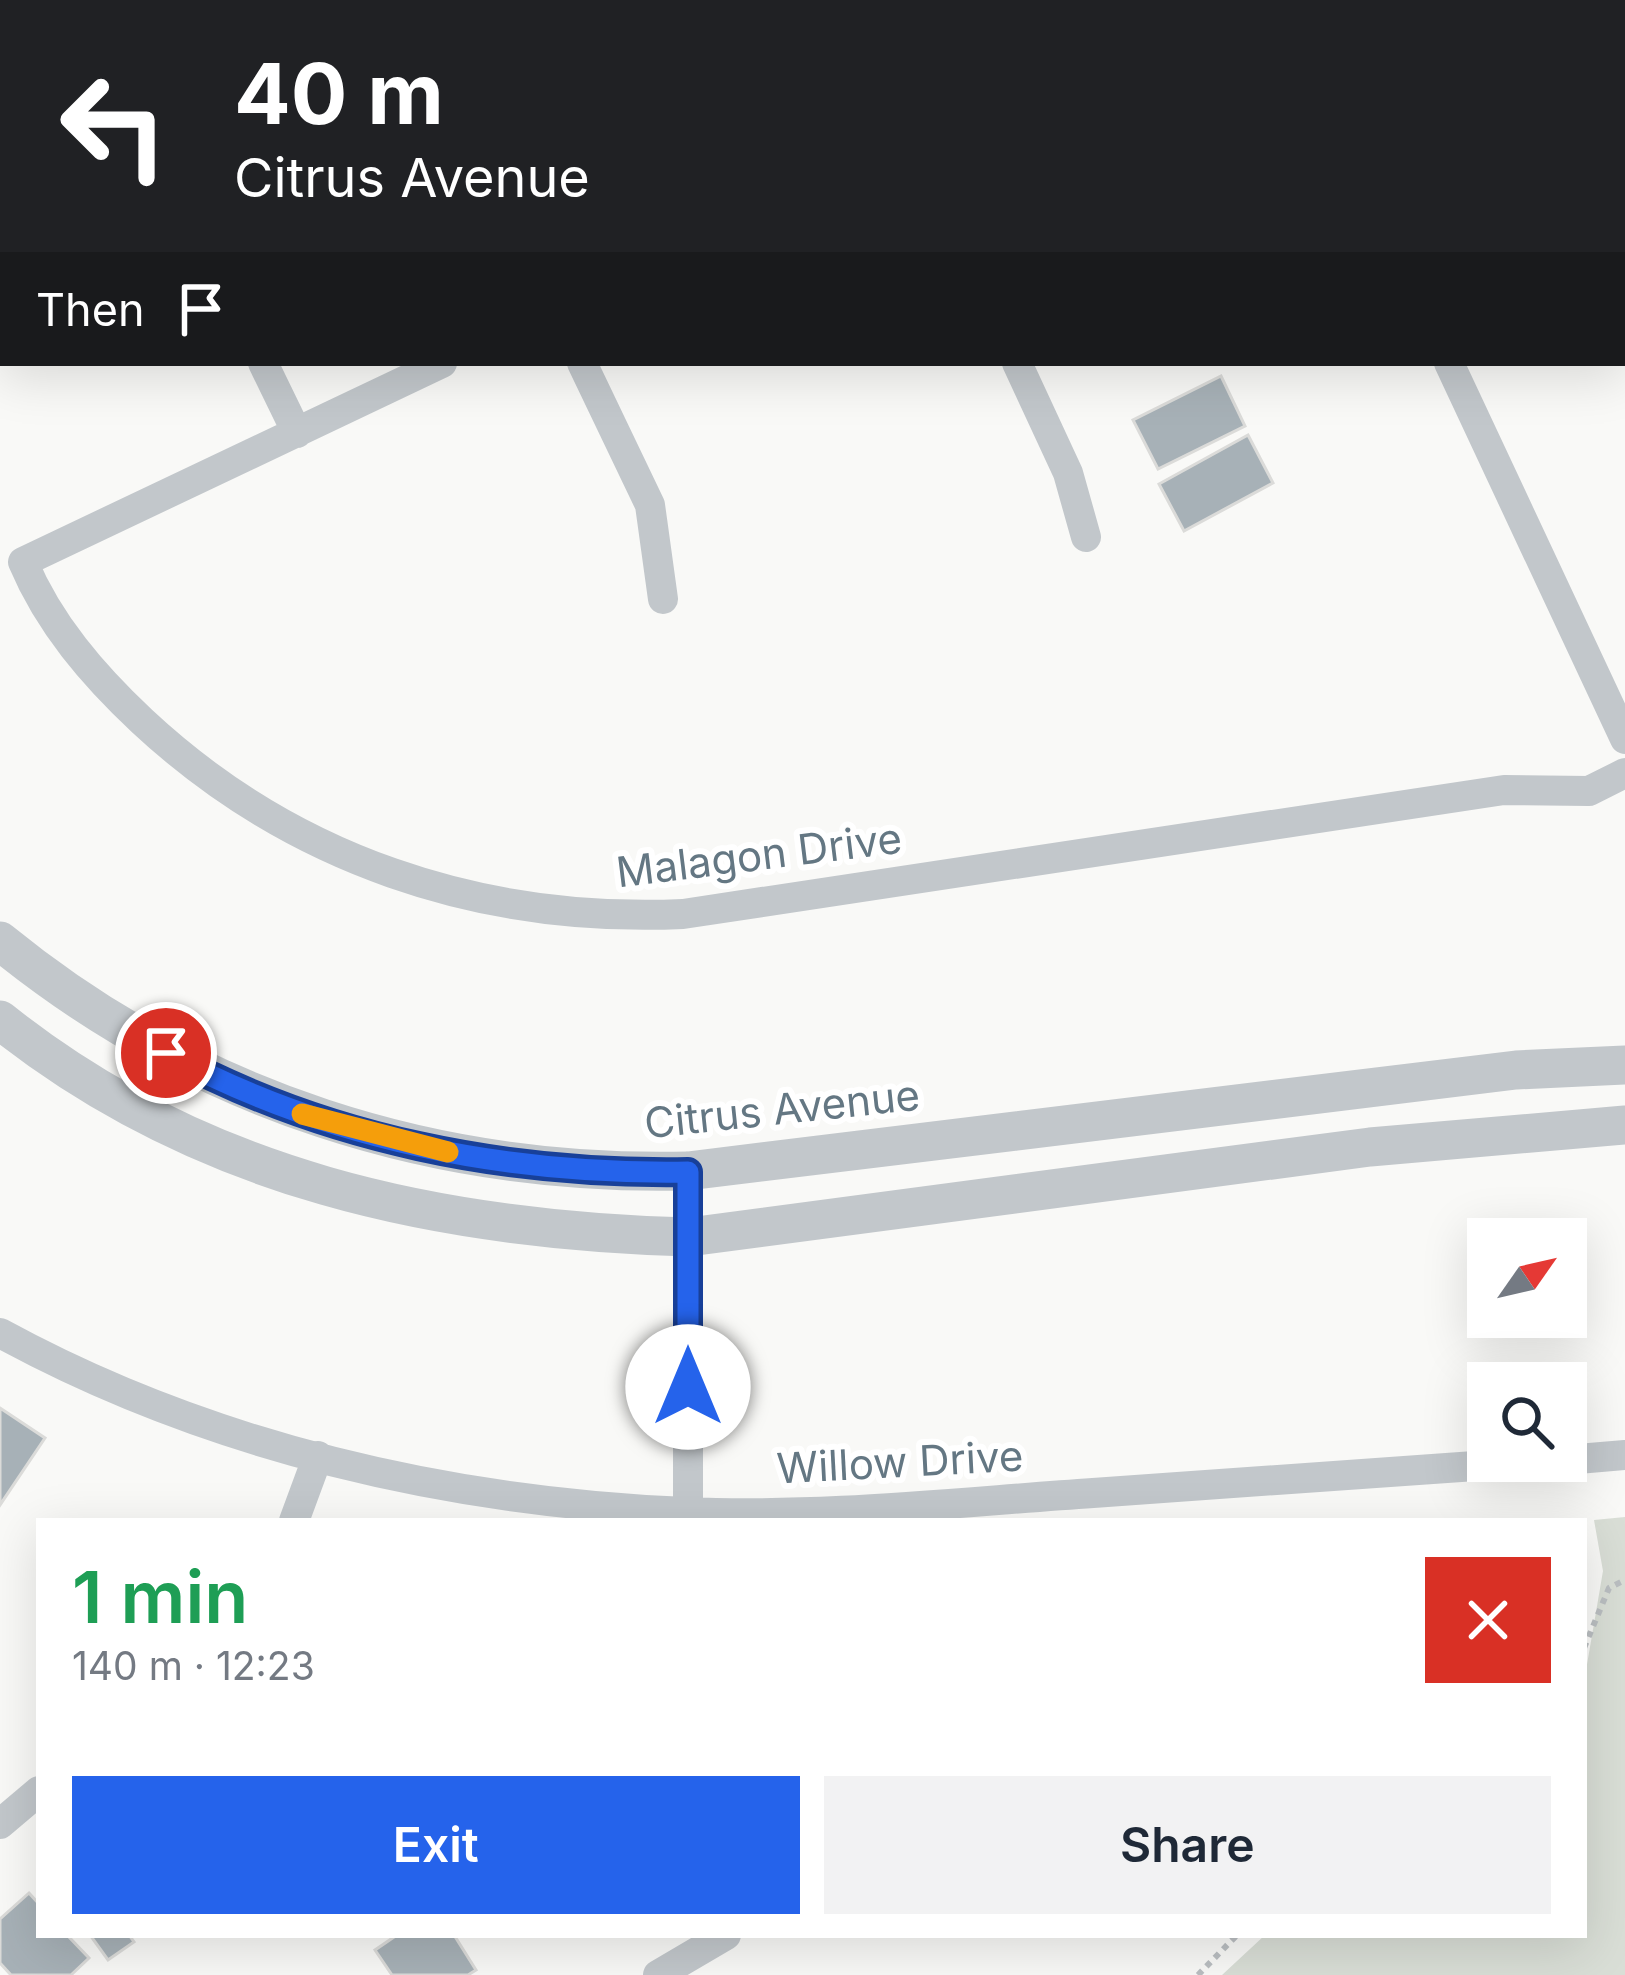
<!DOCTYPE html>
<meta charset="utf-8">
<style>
:root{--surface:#fff;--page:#f2f2f3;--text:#1f2937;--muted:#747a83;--accent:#2563eb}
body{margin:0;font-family:Inter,sans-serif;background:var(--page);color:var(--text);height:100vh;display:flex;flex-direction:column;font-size:45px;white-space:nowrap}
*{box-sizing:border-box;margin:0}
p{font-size:39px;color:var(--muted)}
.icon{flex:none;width:66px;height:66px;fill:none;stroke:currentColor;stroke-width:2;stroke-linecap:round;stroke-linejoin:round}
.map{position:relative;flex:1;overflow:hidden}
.drawer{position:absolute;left:36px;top:1518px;width:1551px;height:420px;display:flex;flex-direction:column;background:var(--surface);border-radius:0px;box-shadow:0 12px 48px #0002}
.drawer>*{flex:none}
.hud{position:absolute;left:0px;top:0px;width:1626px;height:366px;box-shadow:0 12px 48px #0002;background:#202124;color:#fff;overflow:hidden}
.needle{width:78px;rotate:56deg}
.fabs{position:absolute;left:1467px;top:1218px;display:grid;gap:24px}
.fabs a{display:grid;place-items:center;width:120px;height:120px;border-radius:0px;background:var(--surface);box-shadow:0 12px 48px #0002;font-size:60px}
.pin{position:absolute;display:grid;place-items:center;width:102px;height:102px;color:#fff;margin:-51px;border:6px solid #fff;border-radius:50%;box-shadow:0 3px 12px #0007}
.me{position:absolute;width:132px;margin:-66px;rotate:0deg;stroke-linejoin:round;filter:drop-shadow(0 0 9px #0008)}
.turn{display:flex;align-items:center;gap:42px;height:252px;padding:0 36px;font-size:54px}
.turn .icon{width:156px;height:156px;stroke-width:2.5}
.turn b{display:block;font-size:84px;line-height:102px}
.then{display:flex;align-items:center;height:114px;padding:0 36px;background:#0003;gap:24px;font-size:45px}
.round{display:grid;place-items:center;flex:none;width:126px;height:126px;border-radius:0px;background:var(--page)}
.summary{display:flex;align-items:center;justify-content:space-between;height:204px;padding:0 36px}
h1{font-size:72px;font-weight:600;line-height:90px;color:#1e9e55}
.button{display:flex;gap:24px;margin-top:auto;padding:24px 36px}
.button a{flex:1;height:138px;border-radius:0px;background:var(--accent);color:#fff;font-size:48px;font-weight:600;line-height:138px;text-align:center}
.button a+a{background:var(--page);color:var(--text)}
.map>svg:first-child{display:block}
</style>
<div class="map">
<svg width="1625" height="1975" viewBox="0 0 1625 1975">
<rect width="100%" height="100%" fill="#f9f9f7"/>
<path fill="#d9ded6" d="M1625 1517V1975H1222L1265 1935H1584V1682L1603 1571 1594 1520Z"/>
<path fill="#a7b1b7" stroke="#dbdbd9" stroke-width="3" d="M1221 376 1245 426 1158 469 1133 420Z
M1248 435 1273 483 1184 531 1159 484Z
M0 1408 45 1438 0 1505Z
M29 1893 39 1904V1935H67L89 1958 71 1975H11L0 1963V1919Z
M90 1935H129L134 1942 108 1960Z
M397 1935H454L476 1970 468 1975H392L375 1950Z"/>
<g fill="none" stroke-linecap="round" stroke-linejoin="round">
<path stroke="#babec1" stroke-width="6" stroke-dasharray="6 6" stroke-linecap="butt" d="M1584 1648 1609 1588 1625 1580
M1198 1975 1237 1935"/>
<path stroke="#c2c7cb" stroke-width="30" d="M464 0 465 3
M1278 0 1279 3
M1195 3 1202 0
M263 363 297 433
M442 363 23 562C49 624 93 675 142 721 291 860 480 923 683 914L1504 790 1589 791 1625 773
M582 363 650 505 663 599
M1017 363 1068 473 1086 537
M1449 363 1625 739
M688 1171V1512
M0 1333C209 1447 449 1502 686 1512 821 1518 959 1502 1093 1493 1244 1482 1395 1472 1545 1461
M1566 1460 1625 1455
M294 1521 318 1456
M0 1824 39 1791
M658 1975 726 1935"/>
<path stroke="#c2c7cb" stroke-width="39" d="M617 3 624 0
M0 292 3 291
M0 941C196 1101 435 1177 688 1171L1516 1070 1625 1065
M0 1020C200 1180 439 1230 689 1237L1370 1147 1625 1125"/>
</g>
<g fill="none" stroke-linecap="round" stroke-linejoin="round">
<defs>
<path id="route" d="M166 1053C326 1140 507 1175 688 1172V1387"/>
</defs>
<use href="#route" stroke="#184099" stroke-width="30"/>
<use href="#route" stroke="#2563eb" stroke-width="21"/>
<path stroke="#f59e0b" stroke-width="21" d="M302 1114 448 1152"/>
</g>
<g text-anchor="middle" stroke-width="12" stroke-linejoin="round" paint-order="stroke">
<g font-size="42" fill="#647783" stroke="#fff">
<text transform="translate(759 855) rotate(-7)" y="15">Malagon Drive</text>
<text transform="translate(782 1109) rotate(-6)" y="15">Citrus Avenue</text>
<text transform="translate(900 1462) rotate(-3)" y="15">Willow Drive</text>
</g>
</g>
</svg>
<div class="fabs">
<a><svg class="needle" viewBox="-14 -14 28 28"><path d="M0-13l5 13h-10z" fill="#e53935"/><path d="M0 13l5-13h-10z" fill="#747a83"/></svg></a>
<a><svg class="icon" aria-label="search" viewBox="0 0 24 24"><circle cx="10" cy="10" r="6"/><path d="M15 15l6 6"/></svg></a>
</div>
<div class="pin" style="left:166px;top:1053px;background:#d93025"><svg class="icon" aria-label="arrive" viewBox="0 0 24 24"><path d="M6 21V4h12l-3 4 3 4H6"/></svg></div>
<svg class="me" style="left:688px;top:1387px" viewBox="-20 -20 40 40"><circle r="19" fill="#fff"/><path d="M0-13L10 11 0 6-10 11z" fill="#2563eb"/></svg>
<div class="hud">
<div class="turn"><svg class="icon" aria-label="left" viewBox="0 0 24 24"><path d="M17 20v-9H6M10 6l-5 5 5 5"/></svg><div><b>40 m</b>Citrus Avenue</div></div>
<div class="then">Then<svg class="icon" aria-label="arrive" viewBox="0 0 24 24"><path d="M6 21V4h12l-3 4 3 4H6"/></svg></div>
</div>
<section class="drawer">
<div class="summary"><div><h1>1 min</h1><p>140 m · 12:23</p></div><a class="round" style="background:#d93025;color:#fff"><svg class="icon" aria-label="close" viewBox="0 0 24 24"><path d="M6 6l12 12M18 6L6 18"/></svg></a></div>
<div class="button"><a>Exit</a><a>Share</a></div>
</section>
</div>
